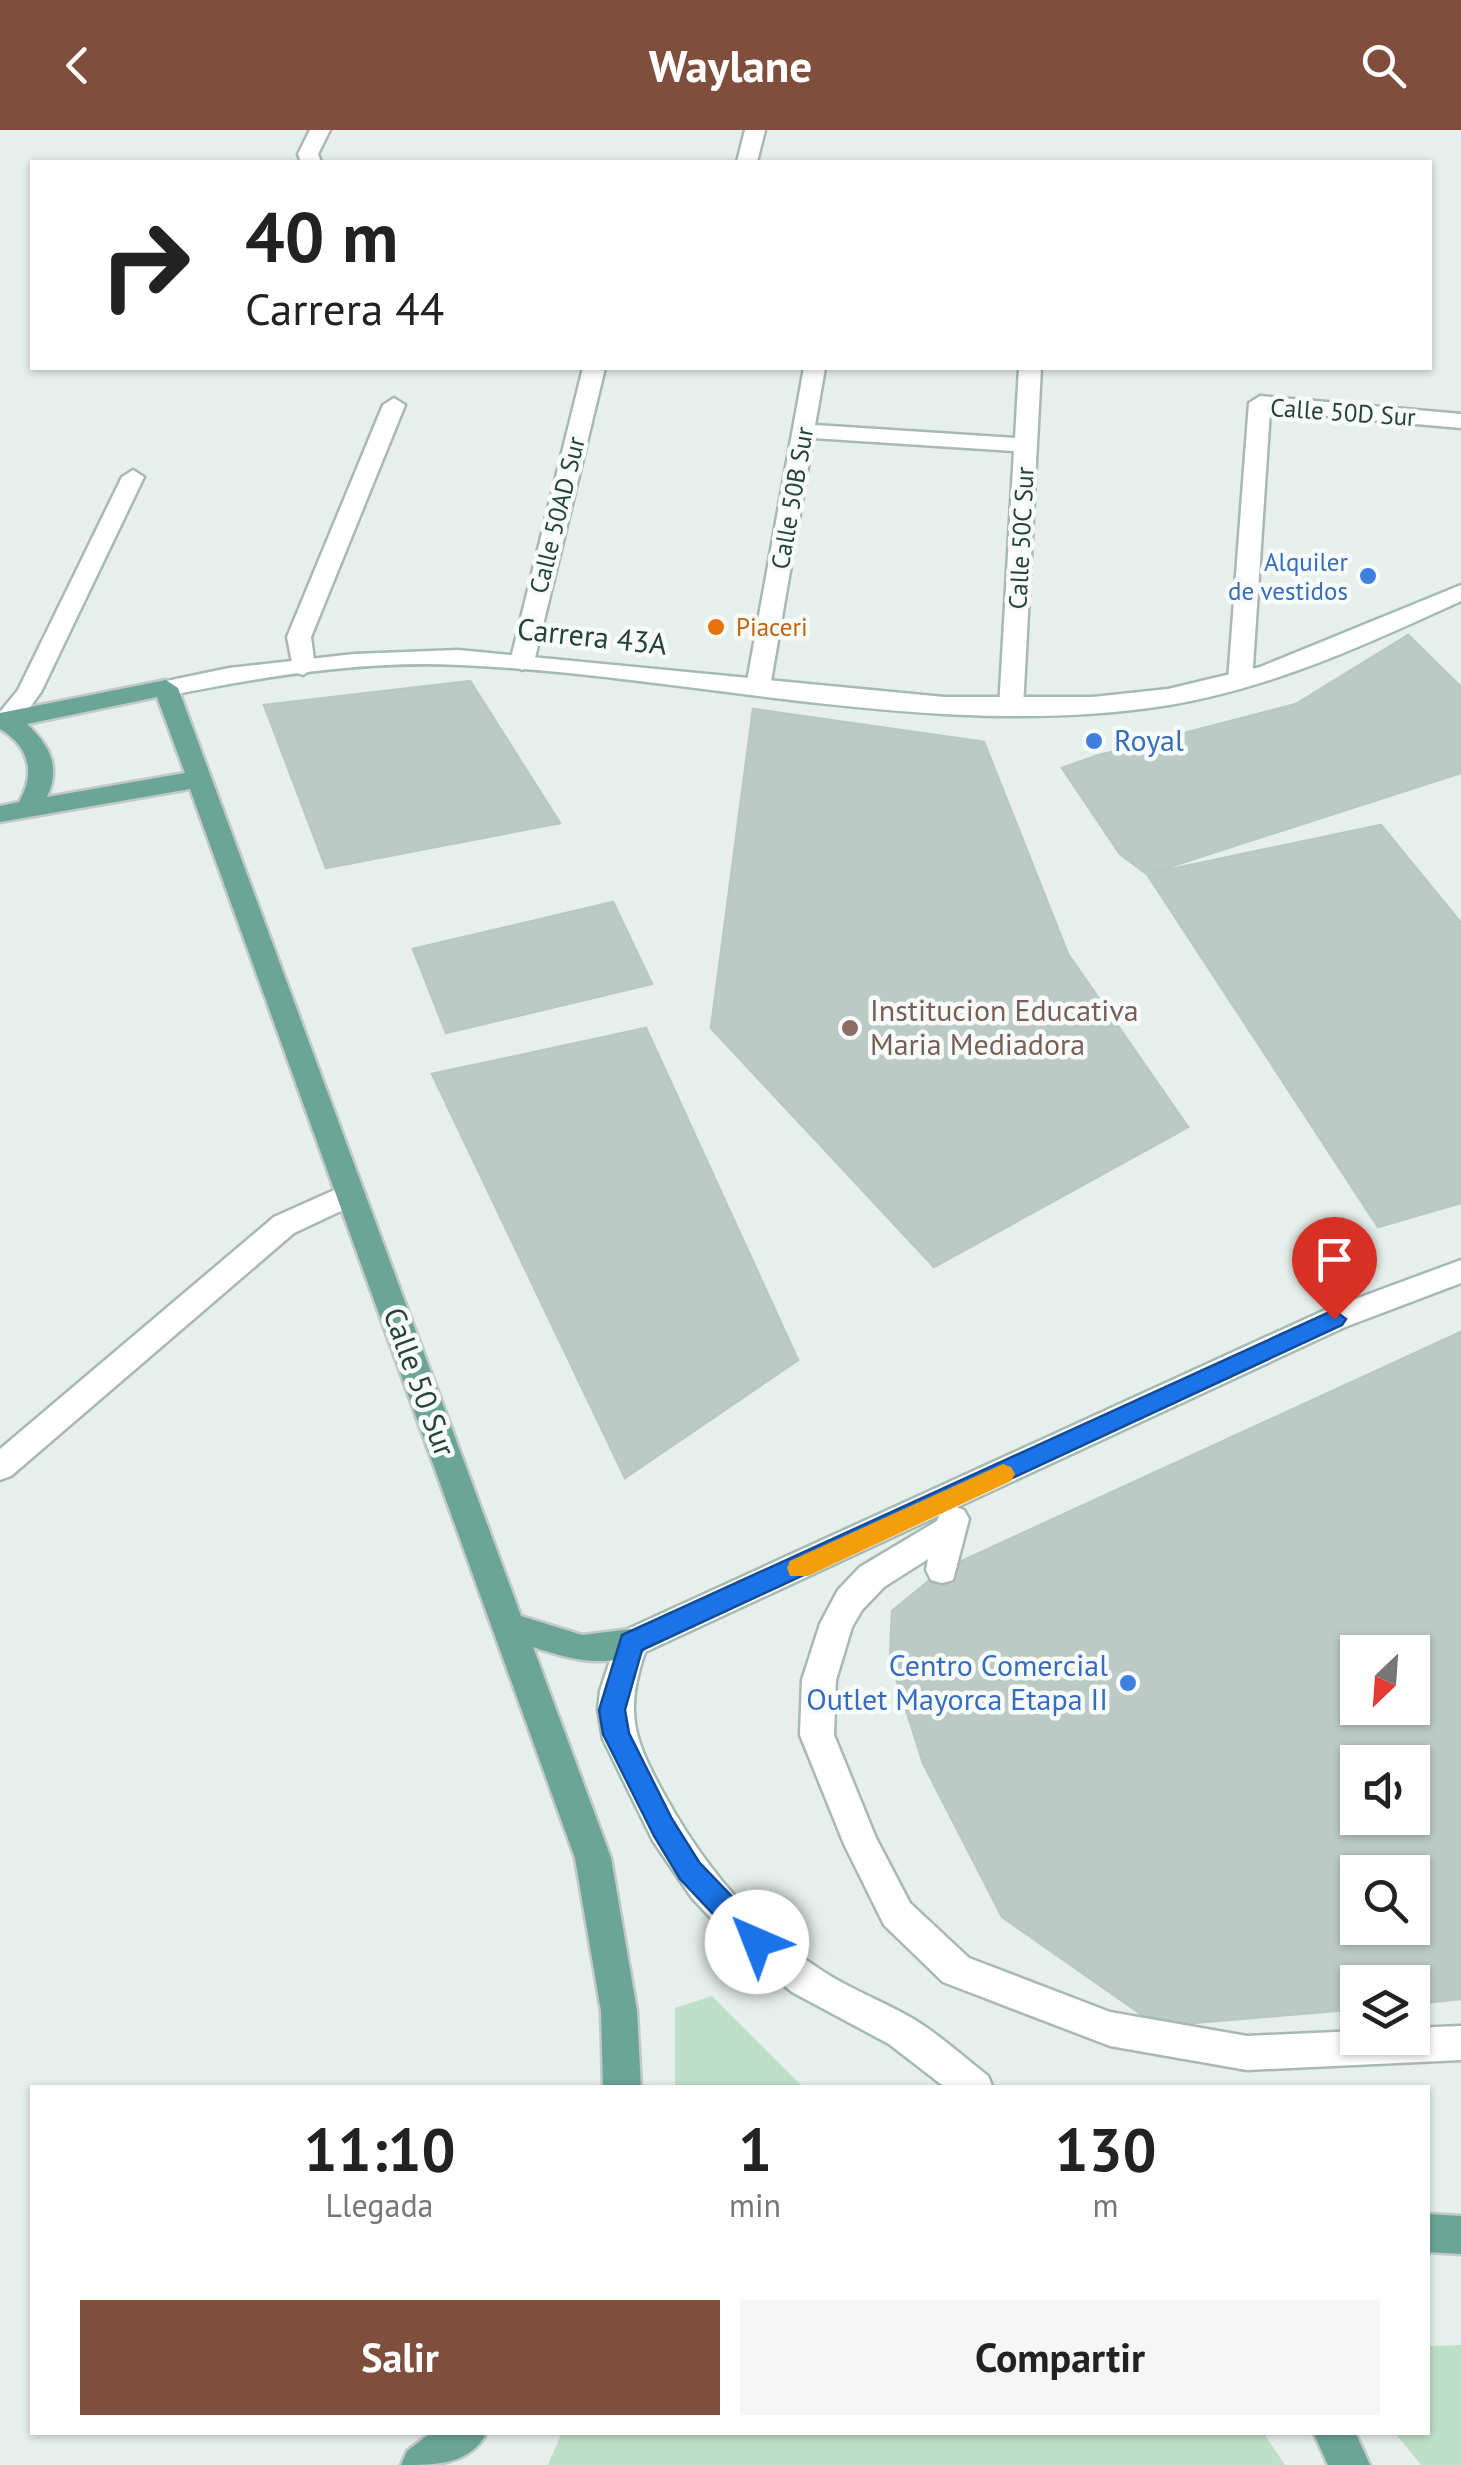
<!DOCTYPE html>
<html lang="es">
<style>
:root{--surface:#fff;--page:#f6f6f6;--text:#222;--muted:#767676;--accent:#804e3d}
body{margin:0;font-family:"PT Sans",sans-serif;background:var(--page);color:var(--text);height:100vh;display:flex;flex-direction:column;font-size:38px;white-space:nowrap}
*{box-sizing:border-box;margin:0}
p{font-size:32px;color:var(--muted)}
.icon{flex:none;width:55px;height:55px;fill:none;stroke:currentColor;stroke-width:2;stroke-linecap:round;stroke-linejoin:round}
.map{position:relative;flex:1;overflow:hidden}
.side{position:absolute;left:30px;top:1955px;width:1400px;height:350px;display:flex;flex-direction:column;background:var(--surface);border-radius:0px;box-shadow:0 2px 8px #0004}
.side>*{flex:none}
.banner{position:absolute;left:30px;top:30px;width:1402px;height:210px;border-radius:0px;box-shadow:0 2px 8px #0004;background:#fff;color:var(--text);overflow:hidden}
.needle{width:65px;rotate:205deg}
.fabs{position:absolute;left:1340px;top:1505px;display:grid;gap:20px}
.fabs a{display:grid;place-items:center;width:90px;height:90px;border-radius:0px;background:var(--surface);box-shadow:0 2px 8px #0004;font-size:50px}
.pin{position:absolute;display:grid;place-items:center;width:85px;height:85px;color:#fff;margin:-102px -42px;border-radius:50% 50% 50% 0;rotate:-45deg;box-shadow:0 0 10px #0007}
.pin .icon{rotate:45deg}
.me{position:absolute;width:110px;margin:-55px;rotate:316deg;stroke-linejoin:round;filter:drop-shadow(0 0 8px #0008)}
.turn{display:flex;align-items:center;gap:35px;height:210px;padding:0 50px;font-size:45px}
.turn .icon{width:130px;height:130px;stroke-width:2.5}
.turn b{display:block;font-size:70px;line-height:85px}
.eta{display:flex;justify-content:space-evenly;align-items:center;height:170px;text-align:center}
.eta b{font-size:60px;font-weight:700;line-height:70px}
.button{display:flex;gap:20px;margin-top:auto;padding:20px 50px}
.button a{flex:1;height:115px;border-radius:0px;background:var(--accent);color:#fff;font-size:40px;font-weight:700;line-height:115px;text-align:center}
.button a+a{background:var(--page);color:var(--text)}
header{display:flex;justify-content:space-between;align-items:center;height:130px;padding:0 50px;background:var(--accent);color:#fff;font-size:45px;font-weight:700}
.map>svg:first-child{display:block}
</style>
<header><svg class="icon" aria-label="back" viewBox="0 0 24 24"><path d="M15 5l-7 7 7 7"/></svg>Waylane<svg class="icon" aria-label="search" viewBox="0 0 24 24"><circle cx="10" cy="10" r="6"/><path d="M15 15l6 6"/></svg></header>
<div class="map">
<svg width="1461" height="2335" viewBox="0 0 1461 2335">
<rect width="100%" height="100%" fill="#e6efeb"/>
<path fill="#bfe0c8" d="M712 1866 802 1956 675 1957V1878Z
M1461 2215V2335H1421L1395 2303 1428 2302V2216Z
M562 2302H1263L1285 2335H548Z"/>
<path fill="#bbcac4" stroke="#b8c9c2" stroke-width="2.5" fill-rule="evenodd" d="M1408 505 1461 557V643L1147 744 1120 724 1062 638 1096 626 1296 574Z
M470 551 560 693 326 738 264 575Z
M753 579 984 612 1068 824 1188 997 934 1137 711 898Z
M1381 695 1461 793V1073L1378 1097 1147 744Z
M613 772 652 854 446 903 413 819Z
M646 898 798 1230 625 1348 432 944Z
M1461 1202V1869L1412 1874V1852H1358V1879L1158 1896 1002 1787 923 1633 890 1529 892 1481 942 1440ZM1358 1522H1412V1578H1358ZM1358 1632H1412V1688H1358ZM1358 1742H1412V1798H1358Z"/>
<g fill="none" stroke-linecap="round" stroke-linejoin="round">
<defs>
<path id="service" d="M133 340 144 347 41 562 16 596H0V582L18 560 122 347Z
M953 1376 964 1380 969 1389 953 1450 942 1453 931 1450 926 1440 928 1429 884 1457 862 1480 852 1497 836 1550 834 1605 876 1708 910 1773 969 1828 1110 1882 1247 1906 1358 1901V1908H1412V1898L1461 1896V1930L1247 1940 1110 1916 943 1852 884 1795 844 1714 800 1605 802 1550 820 1494 838 1460 860 1437 937 1391 942 1380Z"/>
<path id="minor" d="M310 0H330L318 24 321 32H301L298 24Z
M745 0H765L757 32H737Z
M583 238H605L534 532 522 540 510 532Z
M804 238H825L815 295 1015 308 1019 238H1041L1023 578 1020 583H1002L999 578 1014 321 813 308 770 557 758 565 746 557Z
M1260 266 1461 284V298L1270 281 1252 551 1240 559 1228 551 1249 273Z
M394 268 405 275 311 507 315 537 303 545 294 542 287 507 383 275Z
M350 1053 360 1056 365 1064 360 1072 294 1103 11 1346 0 1350V1319L274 1087Z"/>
<path id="secondary" d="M1461 455V471C1367 514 1272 558 1169 575 939 612 691 545 460 535 362 530 261 547 166 566L154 558 157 553 229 538 354 524 458 520 944 567H1093L1168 559 1260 537Z
M1461 1130V1153L1345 1197 645 1522C624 1584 634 1610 665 1666 703 1735 754 1797 821 1840 851 1860 885 1872 915 1890 941 1906 964 1927 988 1946L993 1958H946L889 1914 792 1862 739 1818 692 1768 653 1711 603 1609 598 1579 600 1561 619 1503 1323 1181Z"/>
<path id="primary" d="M166 550 178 558 521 1486 582 1505 631 1499 643 1503 648 1513 643 1523C601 1538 573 1530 533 1517L611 1728 637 1881 641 1958H603L601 1881 575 1728 190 659 0 692V676L19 672C36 643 29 616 0 599V583ZM157 567 185 643 47 667C61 637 50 616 27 594Z
M1428 2084 1461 2086V2124L1428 2122Z
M432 2302H487C471 2335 435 2335 401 2335L407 2321Z
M1313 2302H1355L1370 2335H1328Z"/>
</defs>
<use href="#service" stroke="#a8b8b2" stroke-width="5"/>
<use href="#minor" stroke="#a8b8b2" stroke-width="5"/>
<use href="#secondary" stroke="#a4bbb3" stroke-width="5"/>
<use href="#primary" stroke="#c2cac8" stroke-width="5"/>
<use href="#service" fill="#fff" fill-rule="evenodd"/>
<use href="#minor" fill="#fff" fill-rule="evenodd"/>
<use href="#secondary" fill="#fff" fill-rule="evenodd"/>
<use href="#primary" fill="#6aa596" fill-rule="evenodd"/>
</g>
<path fill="#1a73e8" stroke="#114b97" stroke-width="2.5" d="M1334 1180 1346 1189 1342 1195 642 1520 625 1580 629 1603 672 1689 699 1732 767 1803 771 1812 767 1821 757 1825 748 1821 680 1749 654 1706 603 1604 599 1580 622 1505Z"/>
<path fill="#f59e0b" d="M1003 1334 1011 1337 1015 1344 1011 1351 808 1446H790L787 1438 790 1431Z"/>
<g fill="#3f7fe0" stroke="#f7fbf9" stroke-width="4">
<circle cx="1368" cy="446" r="10"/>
<circle cx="1094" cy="611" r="10"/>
<circle cx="1128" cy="1553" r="10"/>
</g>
<circle fill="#e8710a" stroke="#f7fbf9" stroke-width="4" cx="716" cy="497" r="10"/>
<circle fill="#8d6e63" stroke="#f7fbf9" stroke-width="4" cx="850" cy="898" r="10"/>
<g text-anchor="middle" stroke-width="9" stroke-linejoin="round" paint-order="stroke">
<g font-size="25" fill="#24423a" stroke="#f7fbf9">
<text transform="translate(1343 282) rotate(4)" y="9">Calle 50D Sur</text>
<text transform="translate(792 368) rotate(-80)" y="9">Calle 50B Sur</text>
<text transform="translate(557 385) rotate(-76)" y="9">Calle 50AD Sur</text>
<text transform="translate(1021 408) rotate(-87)" y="9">Calle 50C Sur</text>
</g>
<g font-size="25" fill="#366cbe" stroke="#f7fbf9" text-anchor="end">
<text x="1348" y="441">Alquiler<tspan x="1348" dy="29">de vestidos</tspan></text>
</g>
<g font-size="25" fill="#c56008" stroke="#f7fbf9" text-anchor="start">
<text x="736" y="506">Piaceri</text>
</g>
<g font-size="30" fill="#24423a" stroke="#f7fbf9">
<text transform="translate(592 507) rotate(6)" y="10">Carrera 43A</text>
<text transform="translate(419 1252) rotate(70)" y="10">Calle 50 Sur</text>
</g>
<g font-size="30" fill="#366cbe" stroke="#f7fbf9" text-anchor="start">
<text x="1114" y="621">Royal</text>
<text x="1108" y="1546" text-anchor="end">Centro Comercial<tspan x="1108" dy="34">Outlet Mayorca Etapa II</tspan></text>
</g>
<g font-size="30" fill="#785e54" stroke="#f7fbf9" text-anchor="start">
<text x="870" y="891">Institucion Educativa<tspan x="870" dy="34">Maria Mediadora</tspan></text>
</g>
</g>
</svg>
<div class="fabs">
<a><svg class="needle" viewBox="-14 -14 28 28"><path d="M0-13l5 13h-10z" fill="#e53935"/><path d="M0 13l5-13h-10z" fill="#767676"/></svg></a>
<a><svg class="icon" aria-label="sound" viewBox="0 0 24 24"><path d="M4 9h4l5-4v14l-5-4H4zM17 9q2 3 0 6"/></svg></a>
<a><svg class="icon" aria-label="search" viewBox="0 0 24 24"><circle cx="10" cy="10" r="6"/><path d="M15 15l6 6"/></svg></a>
<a><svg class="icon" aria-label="layers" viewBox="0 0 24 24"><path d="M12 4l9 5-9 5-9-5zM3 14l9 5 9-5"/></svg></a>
</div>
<div class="pin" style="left:1334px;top:1189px;background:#d93025"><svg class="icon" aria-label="arrive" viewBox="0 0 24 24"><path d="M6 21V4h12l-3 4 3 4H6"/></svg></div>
<svg class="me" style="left:757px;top:1812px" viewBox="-20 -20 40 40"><circle r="19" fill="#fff"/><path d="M0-13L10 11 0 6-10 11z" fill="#1a73e8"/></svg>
<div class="banner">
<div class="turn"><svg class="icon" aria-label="right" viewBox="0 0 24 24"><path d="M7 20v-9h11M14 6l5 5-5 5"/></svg><div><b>40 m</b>Carrera 44</div></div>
</div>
<section class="side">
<div class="eta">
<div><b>11:10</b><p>Llegada</p></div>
<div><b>1</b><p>min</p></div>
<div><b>130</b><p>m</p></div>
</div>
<div class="button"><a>Salir</a><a>Compartir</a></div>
</section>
</div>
